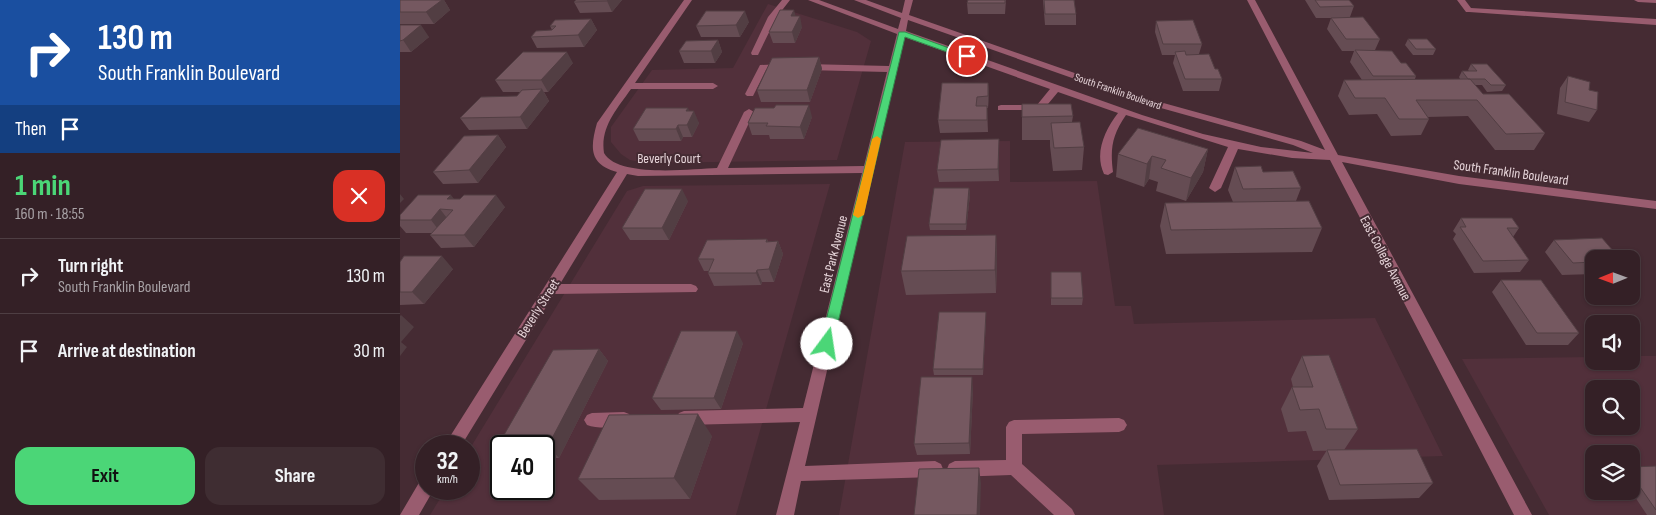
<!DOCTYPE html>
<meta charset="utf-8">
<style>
:root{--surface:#342026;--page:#3f2d32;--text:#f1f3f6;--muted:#a9a3a7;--line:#4e3e43;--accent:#4bd677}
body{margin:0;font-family:"Sofia Sans Condensed",sans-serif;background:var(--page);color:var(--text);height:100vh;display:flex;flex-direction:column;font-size:19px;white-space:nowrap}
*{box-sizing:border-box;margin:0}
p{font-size:16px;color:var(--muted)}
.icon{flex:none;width:28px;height:28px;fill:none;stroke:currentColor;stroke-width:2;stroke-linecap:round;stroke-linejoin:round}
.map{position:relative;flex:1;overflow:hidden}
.drawer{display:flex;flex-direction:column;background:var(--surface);width:400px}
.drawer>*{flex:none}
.banner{background:#1a4fa0;color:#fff;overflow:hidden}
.needle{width:32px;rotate:269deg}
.controls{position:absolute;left:1185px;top:250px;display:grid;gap:10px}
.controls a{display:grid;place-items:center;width:55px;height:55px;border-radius:10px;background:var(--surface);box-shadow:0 1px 4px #0004,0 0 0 1px var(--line);font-size:25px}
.speed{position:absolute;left:15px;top:435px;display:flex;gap:10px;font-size:25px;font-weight:700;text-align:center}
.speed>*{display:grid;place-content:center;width:65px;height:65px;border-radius:50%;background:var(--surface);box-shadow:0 1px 4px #0004,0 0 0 1px var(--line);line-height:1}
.speed small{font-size:12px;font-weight:400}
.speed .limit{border:2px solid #111;border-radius:8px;background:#fff;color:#111}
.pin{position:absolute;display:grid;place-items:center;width:42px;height:42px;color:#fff;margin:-21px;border:2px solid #fff;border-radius:50%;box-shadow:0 1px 5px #0007}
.me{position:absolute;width:55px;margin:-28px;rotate:14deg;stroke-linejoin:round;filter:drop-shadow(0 0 4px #0008)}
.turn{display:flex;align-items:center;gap:18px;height:105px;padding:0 15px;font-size:22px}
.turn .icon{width:65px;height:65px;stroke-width:2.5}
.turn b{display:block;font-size:35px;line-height:42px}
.then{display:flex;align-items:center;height:48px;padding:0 15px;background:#0003;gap:10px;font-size:19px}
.round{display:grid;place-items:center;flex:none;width:52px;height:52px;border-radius:15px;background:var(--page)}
.head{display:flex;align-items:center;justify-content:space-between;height:85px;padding:0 15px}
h1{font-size:30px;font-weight:700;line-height:38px;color:var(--accent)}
.cta{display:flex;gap:10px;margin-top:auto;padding:10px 15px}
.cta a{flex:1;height:58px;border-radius:15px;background:var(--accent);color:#111;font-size:20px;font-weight:700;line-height:58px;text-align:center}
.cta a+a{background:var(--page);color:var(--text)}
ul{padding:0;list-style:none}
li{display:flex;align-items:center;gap:15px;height:75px;padding:0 15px;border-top:1px solid var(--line)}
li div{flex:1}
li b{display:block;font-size:19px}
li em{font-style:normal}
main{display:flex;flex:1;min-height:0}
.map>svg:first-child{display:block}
</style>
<main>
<section class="drawer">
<div class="banner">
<div class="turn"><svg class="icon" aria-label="right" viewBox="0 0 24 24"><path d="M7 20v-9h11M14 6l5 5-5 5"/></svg><div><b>130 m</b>South Franklin Boulevard</div></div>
<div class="then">Then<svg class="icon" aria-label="arrive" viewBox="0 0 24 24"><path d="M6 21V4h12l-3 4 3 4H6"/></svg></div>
</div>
<div class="head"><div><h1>1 min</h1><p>160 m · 18:55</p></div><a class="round" style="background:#d93025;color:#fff"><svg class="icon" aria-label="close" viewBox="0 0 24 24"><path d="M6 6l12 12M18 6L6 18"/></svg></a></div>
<ul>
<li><svg class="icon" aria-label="right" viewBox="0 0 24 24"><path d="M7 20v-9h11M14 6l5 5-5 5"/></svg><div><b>Turn right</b><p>South Franklin Boulevard</p></div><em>130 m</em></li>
<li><svg class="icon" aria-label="arrive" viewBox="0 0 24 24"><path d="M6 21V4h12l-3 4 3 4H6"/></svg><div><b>Arrive at destination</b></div><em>30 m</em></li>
</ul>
<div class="cta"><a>Exit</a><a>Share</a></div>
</section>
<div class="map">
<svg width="1256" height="515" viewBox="0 0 1256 515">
<rect width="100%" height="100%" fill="#452b33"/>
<path fill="#52303b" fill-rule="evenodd" d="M368 4 457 32 471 41 437 160 245 163 230 160 221 154 211 142V127L252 70 333 68Z
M610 141V182L697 181 715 306H731L734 324 975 318 1043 456 757 465 764 515H439L505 142Z
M430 184 336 515H30L46 489H69V450L227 191 243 186ZM101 446H144V489H101Z
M1231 356H1256V515H1149L1062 359 1194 357V361H1231ZM1194 389H1231V426H1194ZM1194 454H1231V491H1194Z"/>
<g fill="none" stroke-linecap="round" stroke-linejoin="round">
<path fill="#995c6f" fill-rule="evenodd" d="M284 0H292L235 83H313L318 86 313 89H231C217 109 200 127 204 153 218 178 291 169 317 168L344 112 349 109 354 112 328 168 464 166 487 72 406 70 401 67 406 64 489 66 497 34 408 0H419L498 29 501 18 454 0H466L502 13 505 0H513L509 15 749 99 901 141 925 150 847 0H855L938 155 1059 176 1256 201V209L1059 184 942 162 1132 515H1114L930 160 892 158 838 149 821 188 815 192 809 188 828 147 726 115C712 135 710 149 713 172L708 175 704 174C694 153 705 130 718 113L658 92 643 110H598V106L601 105H637L650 89 504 37 405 466 535 461 541 464 543 469 541 474 535 477 401 481 394 515H376L400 422 284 425 279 423 276 418 279 413 284 411 403 408 462 173 238 176 227 174 160 284H291L296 286 298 289 296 292 154 294 61 446H44L217 172C189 164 190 148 197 123ZM508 20 743 103 893 145 913 153 861 147 803 134 742 115 506 31Z
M382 0H390L376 18 358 55H352L351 53 368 17Z
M1057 0H1065L1071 8 1256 19V25L1069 12H1066Z
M1234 0H1256V3L1238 2Z
M383 64 386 65V69L366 70 353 96H347L345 94 360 65Z
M224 412 229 414 232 419 229 424C218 428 198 429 187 425L184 420 187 415 192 413Z
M719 418 724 420 727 425 724 430 719 432 622 434V464L672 509 675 515H654L611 475 555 477 549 474 547 469 549 464 555 461 606 460V427L609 422 614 420Z
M26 479V489H34L19 515H0L20 481Z"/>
</g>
<path fill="#654c53" d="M0 0H44L50 10 34 24H0Z
M222 0 212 12 180 13 174 2Z
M606 0 605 14H568L567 3Z
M643 0H674L676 14V25H645Z
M905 0H949L954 6 950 17 980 39 975 50 1001 63 1016 76 1015 79H1060L1059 77 1062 71H1069L1068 70 1071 64 1106 85 1102 91 1087 92 1082 85H1075L1083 94 1145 133 1134 150H1095L1068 116 1027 117 1029 119 1021 135 991 136 977 114 949 115 938 96 944 80H962L950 62 954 51H942L927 29 931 18H916Z
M191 19 197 30 184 47 137 48 131 37 152 30 150 26Z
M756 21 802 44 799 54 815 69 822 79 819 91H783L773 63 775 55H762L755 32Z
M349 22 340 37H301L296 26Z
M0 25 29 37 11 52H0Z
M402 27 395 43H373L369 32Z
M1008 39 1036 49 1033 55H1013L1005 45Z
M318 40 322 52 315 63H284L279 51Z
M419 57 422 69 410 102H361L357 90Z
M173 63 148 92H144L149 101 127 129 69 130 60 118 117 96 121 92H103L95 80Z
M1168 76 1197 110 1189 122 1157 114 1160 88Z
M588 83 589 94 588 108H587L588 132 540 133 538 120Z
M622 104 673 116 672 122 684 147 682 170 653 171 650 146V140H622Z
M290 111 299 123 292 137H283L281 141H239L233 129Z
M412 117 404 139H370L369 135H352L348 123Z
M98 135 106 147 78 183 43 184 33 172Z
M808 149 803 172 786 201 756 191 758 182 749 179 744 187 716 177 718 154Z
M599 151V181L539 182 537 170Z
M835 167 863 172 901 188 896 201 922 228 912 252 766 254 760 226 765 203 833 202 828 190Z
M569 188 570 195 566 230H530L529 224Z
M54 199 105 207 74 247 41 248 30 235 33 233H6L0 226V220Z
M288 201 269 240H230L222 228Z
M1061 218 1119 228 1113 237 1129 260 1120 272 1074 273 1053 239 1056 234 1053 231Z
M596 235 597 259 596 293 506 295 501 271Z
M367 239 368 242 378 241 383 254 374 282H362L361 285 314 286 308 273 309 271H304L298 259Z
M1154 240 1194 259V274L1162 275 1145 252Z
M0 262 53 269 24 304 0 305Z
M651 272 683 298 682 305H651Z
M1101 280 1179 333 1168 345H1126L1092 292Z
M586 312V319L583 375H534L533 369Z
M343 343 321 409 261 410 252 398Z
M199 349 208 361 159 458H144V446H101V451L97 447Z
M902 356 958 429 944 450 913 451 906 431 888 432 881 409 892 387H893L891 379Z
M573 389 570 454 517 455 514 444Z
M312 436 290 499 199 500 178 479Z
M927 450 1033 483 1019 498 929 500 917 466Z
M1256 466V515H1247L1231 491V467Z"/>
<path fill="#523e43" d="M42 0H44L50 10 34 24 26 12Z
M208 0H222L212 12 207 1Z
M394 10 397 21 391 16Z
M345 11 349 22 340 37 336 25Z
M400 16 402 27 395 43 392 32Z
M191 19 197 30 184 47 178 35Z
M21 25 29 37 11 52 3 40Z
M318 40 322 52 315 63 311 51Z
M167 52 173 63 148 92 141 80Z
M419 57 422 69 410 102 407 90Z
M588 83 589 94 588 108Z
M142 89 149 101 127 129 120 117Z
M409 105 412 117 404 139 400 127Z
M288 108 292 116 294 111 299 123 292 137 287 125 286 111Z
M278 125 283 137 281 141 276 129Z
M98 135 106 147 78 183 69 170Z
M599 139V181L598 169Z
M808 149 803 172 786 201 791 178Z
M752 156 749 179 744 187 747 164Z
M569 188 570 195 566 230V224Z
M282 189 288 201 269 240 262 228Z
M0 194 4 199 0 203Z
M51 195 61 208 47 199Z
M96 195 105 207 74 247 64 235Z
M40 209 50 222 41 233 31 220Z
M596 235 597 259 596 293 595 270Z
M378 241 383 254 374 282 369 269Z
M42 256 53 269 24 304 12 292Z
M357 270 362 282 361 285 356 273Z
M586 312V319L583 375V369Z
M1 315 14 327 1 342 7 347 0 356V316Z
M337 331 343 343 321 409 314 398Z
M199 349 208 361 159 458 148 446Z
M572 377 573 389 570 454 569 443Z
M298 414 312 436 290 499 274 478Z
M579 468 581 483 580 515H577Z"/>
<path fill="#755860" stroke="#523e43" d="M0 0H42L26 12H0Z
M176 0H208L207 1 174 2Z
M568 0H605V3H567Z
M644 0H674L676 14H645Z
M915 0H949L954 6 920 7Z
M380 10H394L391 16H400L392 32H369Z
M306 11H345L336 25 296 26Z
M963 17 980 39H946L931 18Z
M191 19 178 35 131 37 136 31 152 30 156 26H150L155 20Z
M793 20 802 44H763L756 21Z
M0 25H21L3 40 0 41Z
M1008 39H1027L1036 49H1016Z
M318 40 311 51H279L286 41Z
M955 50 992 51 1001 63H1006L1016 76H973Z
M785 51 786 55 809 54 815 69H818L822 79H785L775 52Z
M123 52H167L141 80H95Z
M419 57 407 90H357L372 58Z
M1071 64H1087L1106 85H1091L1085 79H1068L1062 71H1077Z
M1168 76 1190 82 1189 90 1198 92 1197 110 1165 102Z
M1070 79 1083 94H1109L1145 133 1106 134 1077 100H1016L1029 119H999L985 98H955L944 80Z
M542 83H588V96L577 97 576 106H587V120H538Z
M142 89 120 117 60 118 81 97 117 96 122 90Z
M622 104H671L673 116 622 117Z
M376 105H409L400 127 366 126 368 123H348L355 108H374Z
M246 108H288L286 111H294L287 125H278L276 129H233Z
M680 122 684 147 654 148 651 123Z
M738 128 808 149 791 178 761 168 766 160 752 156 747 164 718 154Z
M98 135 69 170 33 172 64 136Z
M599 139 598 169 537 170 541 140Z
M861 166 863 172 893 171 901 188 843 189 835 167Z
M534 188H569L566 224H529Z
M245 189H282L262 228H222Z
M18 195H51L47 199H60L64 195H96L64 235H30L53 210 40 209 31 220H0V215Z
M909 201 922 228 771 230 765 203Z
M1061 218H1112L1119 228H1107L1129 260 1083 261 1060 227H1066Z
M596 235 595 270 501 271 507 236Z
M1202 238 1220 259H1194V262L1173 263 1154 240Z
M367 239 366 242 378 241 369 269 357 270 356 273H308L314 259H298L307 240Z
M4 256H42L12 292H0V262Z
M651 272H681L683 298H651Z
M1101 280H1141L1179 333H1137Z
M539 312H586L583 369H533Z
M281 331H337L314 398H252Z
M199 349 148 446 97 447 153 350Z
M929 355 958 429H926L919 409 900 410 892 387H913L902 356Z
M521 377H572L569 443 514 444Z
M298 414 274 478 178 479 209 415Z
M1017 449 1033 483 940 485 927 450Z
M1256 466V510L1231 474V467Z
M579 468 577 515H514L519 469Z"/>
<path fill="#4bd677" stroke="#318b4d" d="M499 32H505L571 56 564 58 505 37 433 344 431 347 427 349 422 347 420 344Z"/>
<path fill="#f59e0b" d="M477 136 481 139 464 215 458 218 453 215 472 139Z"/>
<g text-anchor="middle" stroke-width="4" stroke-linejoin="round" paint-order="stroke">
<g font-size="11" fill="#e6d4d9" stroke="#452b33">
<text transform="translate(718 91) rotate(19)" y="4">South Franklin Boulevard</text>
</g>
<g font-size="14" fill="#e6d4d9" stroke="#452b33">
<text x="269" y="163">Beverly Court</text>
<text transform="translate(1111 172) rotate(8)" y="5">South Franklin Boulevard</text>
<text transform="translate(433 254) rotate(-76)" y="5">East Park Avenue</text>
<text transform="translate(986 258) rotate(62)" y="5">East College Avenue</text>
<text transform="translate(138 308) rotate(-58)" y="5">Beverly Street</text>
</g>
</g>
</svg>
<div class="controls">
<a><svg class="needle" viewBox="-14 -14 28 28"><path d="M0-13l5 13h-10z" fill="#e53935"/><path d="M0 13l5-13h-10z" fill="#a9a3a7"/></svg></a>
<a><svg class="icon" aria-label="sound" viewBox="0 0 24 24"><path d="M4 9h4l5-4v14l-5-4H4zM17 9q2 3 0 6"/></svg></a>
<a><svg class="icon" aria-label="search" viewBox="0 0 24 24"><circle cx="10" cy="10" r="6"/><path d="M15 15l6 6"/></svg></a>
<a><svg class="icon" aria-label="layers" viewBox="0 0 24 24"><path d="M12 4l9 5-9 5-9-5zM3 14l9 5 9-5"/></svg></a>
</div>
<div class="speed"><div>32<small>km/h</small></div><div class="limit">40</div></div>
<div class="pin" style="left:567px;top:56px;background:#d93025"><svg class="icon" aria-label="arrive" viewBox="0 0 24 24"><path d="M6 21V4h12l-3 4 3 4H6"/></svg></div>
<svg class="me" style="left:427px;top:344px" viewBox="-20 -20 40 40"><circle r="19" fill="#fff"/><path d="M0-13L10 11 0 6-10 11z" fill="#4bd677"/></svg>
</div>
</main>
